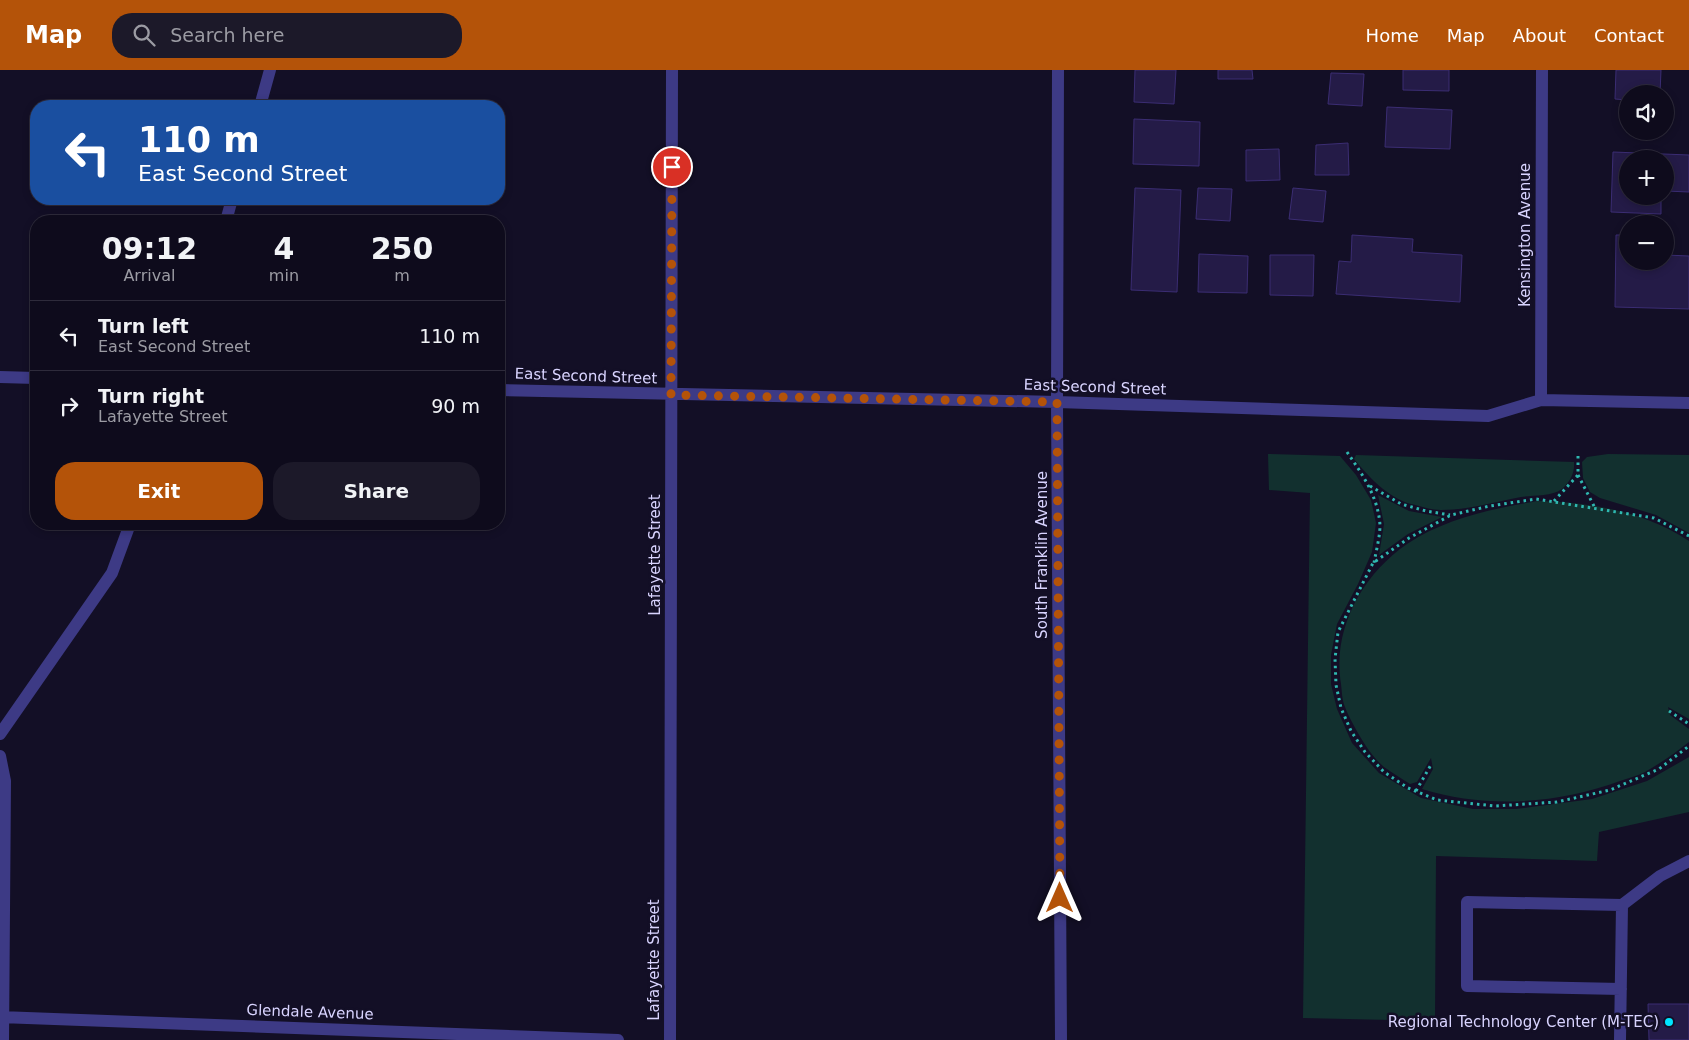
<!DOCTYPE html>
<meta charset="utf-8">
<style>
:root{--surface:#0e0b1c;--page:#1c1929;--text:#f1f3f6;--muted:#9b9ba3;--line:#2e2b3b;--accent:#b45309}
body{margin:0;font-family:"DejaVu Sans",sans-serif;background:var(--page);color:var(--text);height:100vh;display:flex;flex-direction:column;font-size:19px;white-space:nowrap}
*{box-sizing:border-box;margin:0}
p{font-size:16px;color:var(--muted)}
.icon{flex:none;width:28px;height:28px;fill:none;stroke:currentColor;stroke-width:2;stroke-linecap:round;stroke-linejoin:round}
.map{position:relative;flex:1;overflow:hidden}
.sheet{position:absolute;left:30px;top:145px;width:475px;height:315px;display:flex;flex-direction:column;background:var(--surface);border-radius:20px;box-shadow:0 2px 8px #0003,0 0 0 1px var(--line)}
.sheet>*{flex:none}
.top-card{position:absolute;left:30px;top:30px;width:475px;height:105px;border-radius:20px;box-shadow:0 2px 8px #0003,0 0 0 1px var(--line);background:#1a4fa0;color:#fff;overflow:hidden}
.controls{position:absolute;left:1619px;top:15px;display:grid;gap:10px}
.controls a{display:grid;place-items:center;width:55px;height:55px;border-radius:50%;background:var(--surface);box-shadow:0 2px 8px #0003,0 0 0 1px var(--line);font-size:25px}
.pin{position:absolute;display:grid;place-items:center;width:42px;height:42px;color:#fff;margin:-21px;border:2px solid #fff;border-radius:50%;box-shadow:0 1px 5px #0007}
.me{position:absolute;width:55px;margin:-28px;rotate:0deg;stroke-linejoin:round;filter:drop-shadow(0 0 4px #0008)}
.turn{display:flex;align-items:center;gap:18px;height:105px;padding:0 25px;font-size:22px}
.turn .icon{width:65px;height:65px;stroke-width:2.5}
.turn b{display:block;font-size:35px;line-height:42px}
.eta{display:flex;justify-content:space-evenly;align-items:center;height:85px;text-align:center}
.eta b{font-size:30px;font-weight:700;line-height:35px}
.primary-button{display:flex;gap:10px;margin-top:auto;padding:10px 25px}
.primary-button a{flex:1;height:58px;border-radius:20px;background:var(--accent);color:#fff;font-size:20px;font-weight:700;line-height:58px;text-align:center}
.primary-button a+a{background:var(--page);color:var(--text)}
ul{padding:0;list-style:none}
li{display:flex;align-items:center;gap:15px;height:70px;padding:0 25px;border-top:1px solid var(--line)}
li div{flex:1}
li b{display:block;font-size:19px}
li em{font-style:normal}
header{display:flex;align-items:center;gap:30px;box-sizing:border-box;height:70px;padding:0 25px;background:var(--accent);color:#fff}
header strong{font-size:24px}
nav{display:flex;gap:28px;margin-inline-start:auto;font-size:18px}
.search{width:350px;height:45px;background:var(--page);display:flex;align-items:center;gap:12px;box-sizing:border-box;padding:0 18px;border-radius:20px;color:var(--muted);font-size:19px}
.map>svg:first-child{display:block}
</style>
<header>
<strong>Map</strong>
<div class="search"><svg class="icon" aria-label="search" viewBox="0 0 24 24"><circle cx="10" cy="10" r="6"/><path d="M15 15l6 6"/></svg>Search here</div>
<nav><a>Home</a><a>Map</a><a>About</a><a>Contact</a></nav>
</header>
<div class="map">
<svg width="1689" height="970" viewBox="0 0 1689 970">
<rect width="100%" height="100%" fill="#130f26"/>
<path fill="#12302f" d="M1268 384 1340 386 1356 405 1371 430 1376 453 1372 482 1358 514 1337 554 1331 585V614L1337 639 1352 673 1379 703 1421 728 1473 739H1516L1592 729 1647 711 1689 687V742L1599 762 1597 791 1436 786 1435 951 1303 948 1310 423 1269 420Z
M1608 384 1689 385V463L1656 445 1600 428 1590 422 1583 408 1582 392 1587 387Z
M1356 385 1574 392C1575 403 1570 412 1562 419 1551 427 1533 425 1521 427 1494 432 1468 440 1441 440 1431 440 1420 436 1411 434 1388 428 1368 406 1354 389Z
M1378 425 1409 441 1442 447 1408 464 1379 485 1384 454Z
M1537 431C1590 432 1644 441 1689 471V649L1668 637 1670 645 1689 659V672C1675 683 1661 693 1645 702 1637 706 1628 708 1620 711 1558 734 1486 739 1422 719L1433 699 1431 688 1417 712 1410 714C1401 708 1392 703 1384 697 1371 686 1361 669 1353 654 1350 648 1347 643 1345 637 1342 630 1342 622 1341 614 1332 559 1362 505 1407 474 1446 448 1492 439 1537 431Z"/>
<path fill="#241b47" stroke="#3b2d73" d="M1135 0H1176L1174 34 1134 32Z
M1218 0H1252L1253 9H1218Z
M1403 0H1449V21L1403 20Z
M1616 0H1661L1660 24H1628V30L1615 29Z
M1331 3 1364 4 1362 36 1328 34Z
M1387 37 1452 40 1450 79 1385 77Z
M1134 49 1200 52 1199 96 1133 94Z
M1348 73 1349 105H1315L1316 75Z
M1279 79 1280 110 1246 111V80Z
M1613 82 1689 85V122L1665 121V89H1628V126H1661V144L1611 142Z
M1135 118 1181 120 1177 222 1131 220Z
M1198 118 1232 119 1230 151 1196 149Z
M1293 118 1326 121 1323 152 1289 149Z
M1352 165 1413 169 1412 182 1462 185 1460 232 1336 224 1339 191 1351 192Z
M1616 165H1628V191H1665V185L1689 186V239L1615 237Z
M1199 184 1248 186 1247 223 1198 222Z
M1270 185H1314L1313 226 1270 225Z
M1648 934H1689V970H1649Z"/>
<g fill="none" stroke-linecap="round" stroke-linejoin="round">
<path stroke="#2fb8b0" stroke-width="3" stroke-dasharray="2.5 4" stroke-linecap="butt" d="M1347 382C1362 404 1378 426 1380 455 1380 467 1376 481 1374 493
M1578 405 1595 438
M1370 416 1401 434 1426 441 1450 445
M1554 431 1578 405V385
M1689 466 1654 448 1536 429 1490 436 1451 445 1409 468 1373 493 1338 562 1335 589 1336 615 1341 638 1351 661 1365 682 1384 702 1408 718 1437 730 1495 736 1557 732 1610 720 1659 699 1689 676
M1669 641 1689 654
M1416 721 1432 693"/>
<path stroke="#3d3a85" stroke-width="12" d="M1058 0 1057 332 1061 970
M260 36 270 0
M226 151 232 129
M0 307 36 308
M499 320 1057 332 1488 346 1541 330 1689 333
M1541 330 1542 0
M0 664 112 503 130 454
M0 686 5 711 3 970
M1622 835 1660 806 1689 791
M0 947 618 970
M670 970 672 0
M1620 970 1622 835 1467 832V916L1621 919"/>
</g>
<g fill="none" stroke-linecap="round" stroke-linejoin="round">
<path stroke="#b45309" stroke-width="9" stroke-dasharray="0 16.2" d="M672 97 671 325 1057 332 1060 828"/>
</g>
<circle fill="#00e5ff" stroke="#130f26" stroke-width="2" cx="1669" cy="952" r="5"/>
<g text-anchor="middle" stroke-width="5" stroke-linejoin="round" paint-order="stroke">
<g font-size="15" fill="#d9d4ff" stroke="#130f26">
<text transform="translate(1525 165) rotate(-90)" y="5">Kensington Avenue</text>
<text transform="translate(586 306) rotate(2)" y="5">East Second Street</text>
<text transform="translate(1095 317) rotate(2)" y="5">East Second Street</text>
<text transform="translate(655 485) rotate(-90)" y="5">Lafayette Street</text>
<text transform="translate(1042 485) rotate(-90)" y="5">South Franklin Avenue</text>
<text transform="translate(654 890) rotate(-90)" y="5">Lafayette Street</text>
<text transform="translate(310 942) rotate(2)" y="5">Glendale Avenue</text>
</g>
<g font-size="15" fill="#d9d4ff" stroke="#130f26" text-anchor="end">
<text x="1659" y="957">Regional Technology Center (M-TEC)</text>
</g>
</g>
</svg>
<div class="controls">
<a><svg class="icon" aria-label="sound" viewBox="0 0 24 24"><path d="M4 9h4l5-4v14l-5-4H4zM17 9q2 3 0 6"/></svg></a>
<a>+</a>
<a>−</a>
</div>
<div class="pin" style="left:672px;top:97px;background:#d93025"><svg class="icon" aria-label="arrive" viewBox="0 0 24 24"><path d="M6 21V4h12l-3 4 3 4H6"/></svg></div>
<svg class="me" style="left:1060px;top:828px" viewBox="-20 -20 40 40"><path d="M0-17L14 15 0 8-14 15z" fill="#b45309" stroke="#fff" stroke-width="4"/></svg>
<div class="top-card">
<div class="turn"><svg class="icon" aria-label="left" viewBox="0 0 24 24"><path d="M17 20v-9H6M10 6l-5 5 5 5"/></svg><div><b>110 m</b>East Second Street</div></div>
</div>
<section class="sheet">
<div class="eta">
<div><b>09:12</b><p>Arrival</p></div>
<div><b>4</b><p>min</p></div>
<div><b>250</b><p>m</p></div>
</div>
<ul>
<li><svg class="icon" aria-label="left" viewBox="0 0 24 24"><path d="M17 20v-9H6M10 6l-5 5 5 5"/></svg><div><b>Turn left</b><p>East Second Street</p></div><em>110 m</em></li>
<li><svg class="icon" aria-label="right" viewBox="0 0 24 24"><path d="M7 20v-9h11M14 6l5 5-5 5"/></svg><div><b>Turn right</b><p>Lafayette Street</p></div><em>90 m</em></li>
</ul>
<div class="primary-button"><a>Exit</a><a>Share</a></div>
</section>
</div>
